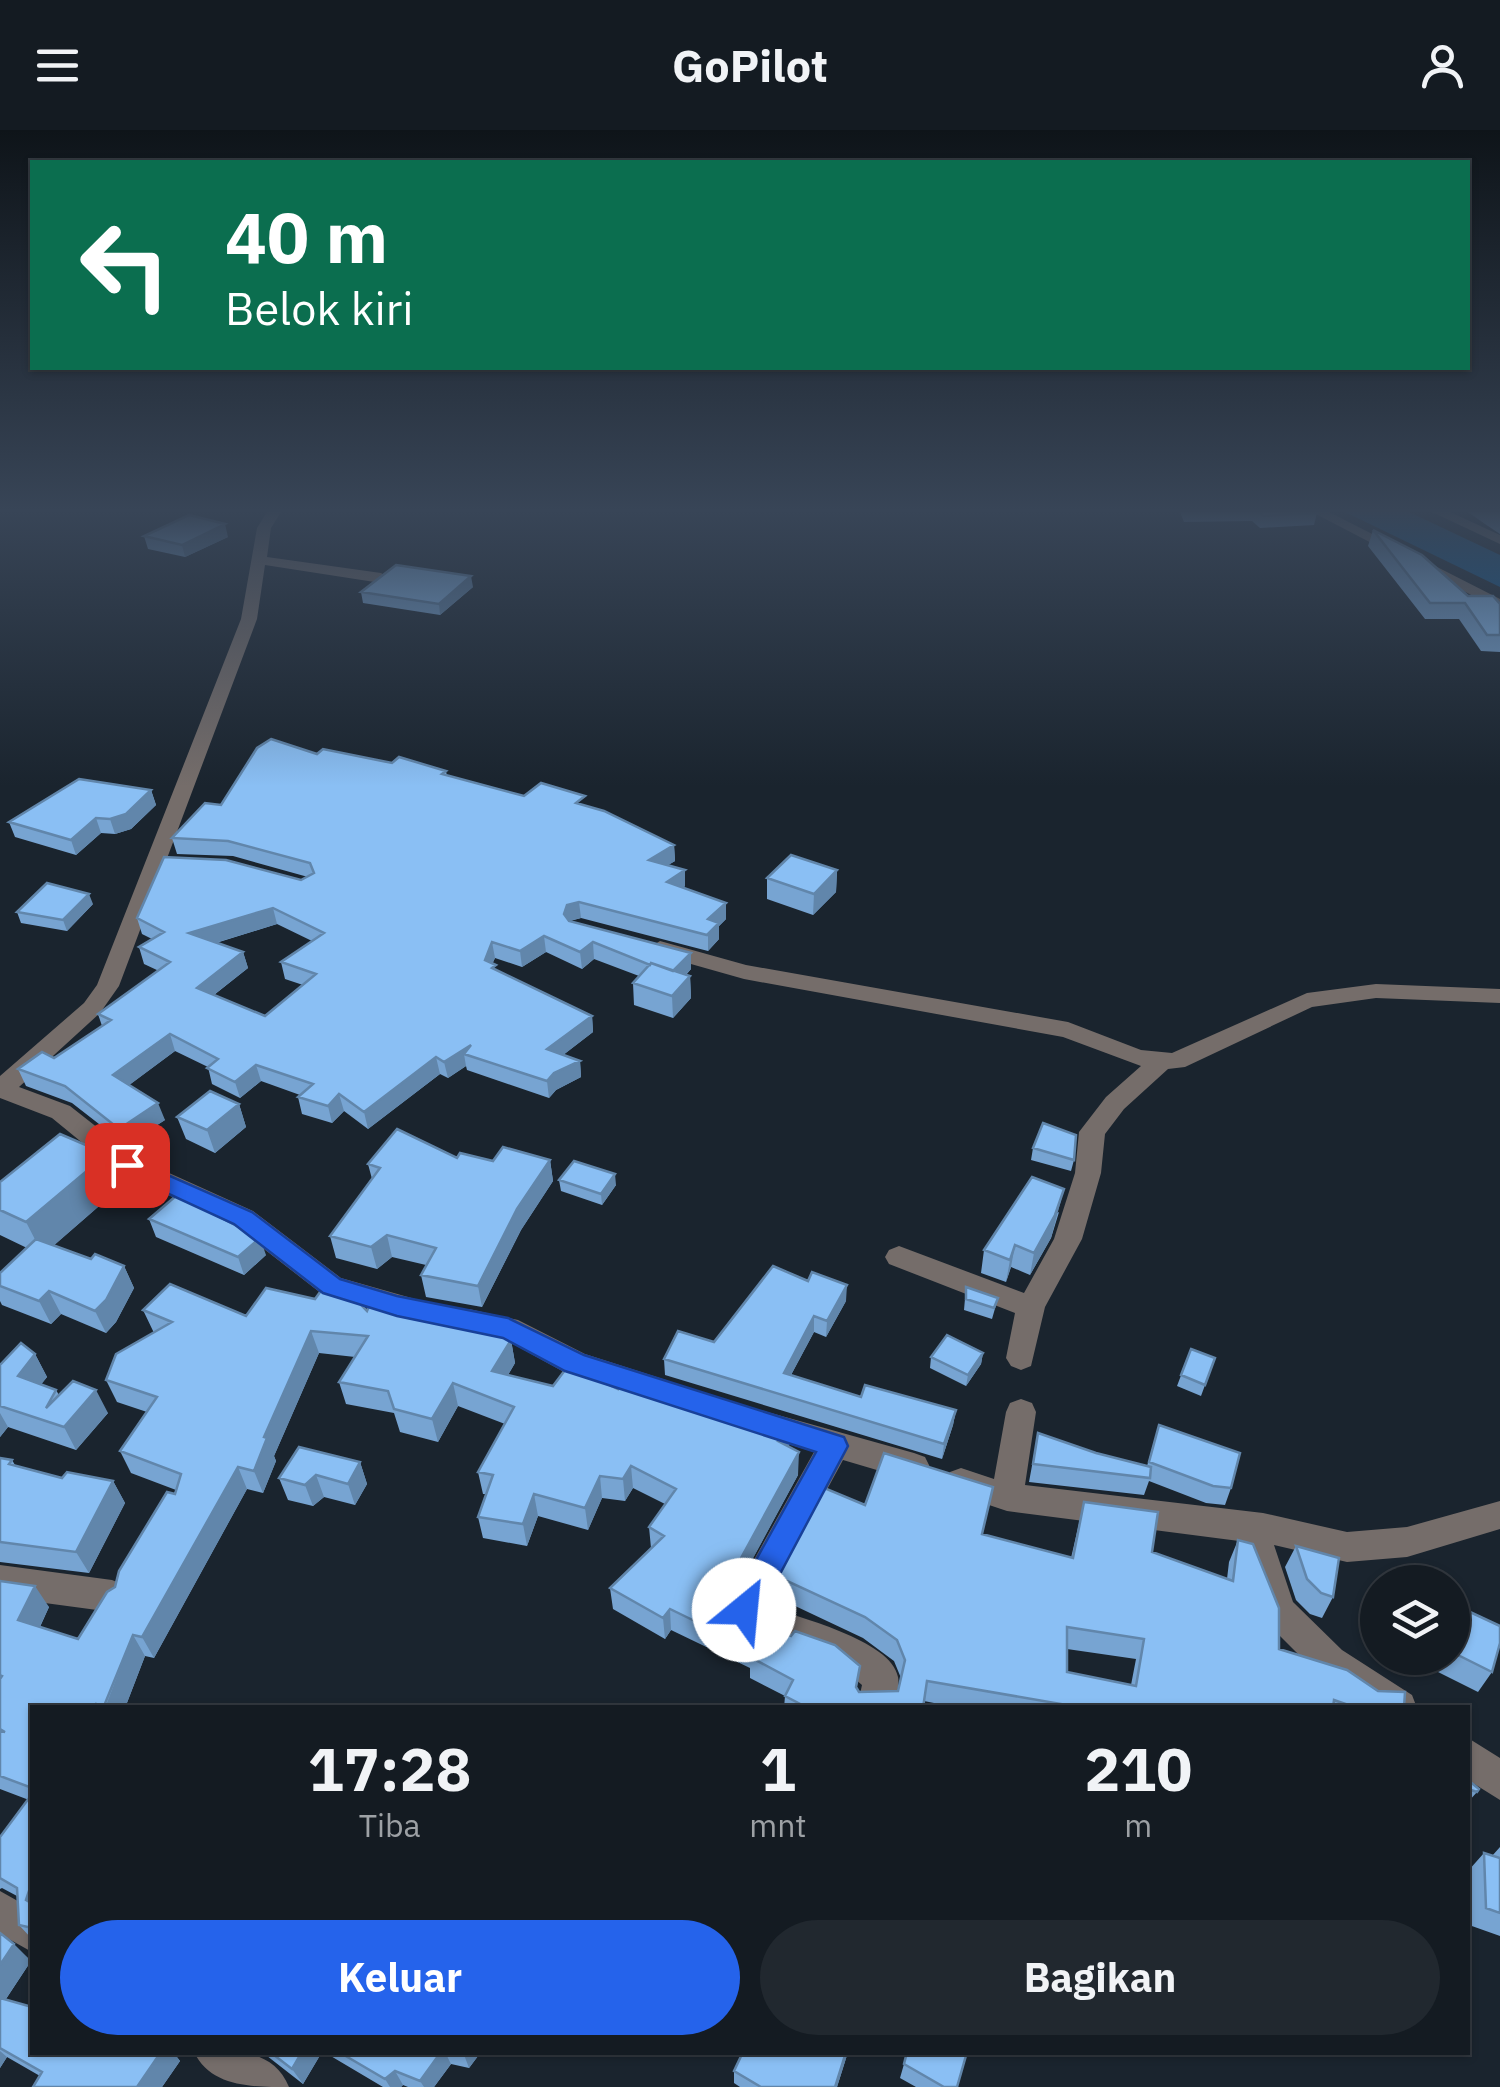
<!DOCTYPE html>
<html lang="id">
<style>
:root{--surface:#141b22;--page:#21282f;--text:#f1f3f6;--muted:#9da1a5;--line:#333940;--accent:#2563eb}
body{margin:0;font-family:"IBM Plex Sans",sans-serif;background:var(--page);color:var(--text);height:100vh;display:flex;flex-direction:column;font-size:38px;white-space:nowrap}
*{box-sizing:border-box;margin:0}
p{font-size:32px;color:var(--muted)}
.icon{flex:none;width:55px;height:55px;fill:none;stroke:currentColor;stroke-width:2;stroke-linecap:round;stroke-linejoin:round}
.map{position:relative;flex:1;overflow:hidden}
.panel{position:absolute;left:30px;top:1575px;width:1440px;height:350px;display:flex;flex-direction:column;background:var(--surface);border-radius:0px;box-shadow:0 2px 8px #0004,0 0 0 2px var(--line)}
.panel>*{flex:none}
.top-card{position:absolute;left:30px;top:30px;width:1440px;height:210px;border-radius:0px;box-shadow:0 2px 8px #0004,0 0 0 2px var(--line);background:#0b6e4f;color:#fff;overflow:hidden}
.buttons{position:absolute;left:1360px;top:1435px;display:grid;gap:20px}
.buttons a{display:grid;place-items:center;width:110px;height:110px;border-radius:50%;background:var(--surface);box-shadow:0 2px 8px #0004,0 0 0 2px var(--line);font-size:50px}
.pin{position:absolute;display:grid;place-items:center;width:85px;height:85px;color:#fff;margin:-42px;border-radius:20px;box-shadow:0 5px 15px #0006}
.me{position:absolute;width:110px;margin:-55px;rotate:28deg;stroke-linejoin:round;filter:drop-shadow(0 0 8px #0008)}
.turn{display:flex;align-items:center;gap:35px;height:210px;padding:0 30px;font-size:45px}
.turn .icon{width:130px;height:130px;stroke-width:2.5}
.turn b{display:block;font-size:70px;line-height:85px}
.eta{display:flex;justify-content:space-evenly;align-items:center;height:170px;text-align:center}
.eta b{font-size:60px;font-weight:700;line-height:70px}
.action{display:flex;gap:20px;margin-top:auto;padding:20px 30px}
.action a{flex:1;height:115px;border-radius:60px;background:var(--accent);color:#fff;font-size:40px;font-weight:700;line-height:115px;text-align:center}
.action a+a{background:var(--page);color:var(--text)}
header{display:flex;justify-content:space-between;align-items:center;height:130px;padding:0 30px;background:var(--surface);font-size:45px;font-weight:700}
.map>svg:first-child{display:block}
</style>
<header><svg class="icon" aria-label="menu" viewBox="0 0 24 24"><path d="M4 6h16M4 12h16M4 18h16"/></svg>GoPilot<svg class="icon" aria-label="person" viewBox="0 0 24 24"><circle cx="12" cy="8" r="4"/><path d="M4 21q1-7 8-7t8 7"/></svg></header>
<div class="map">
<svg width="1500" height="1957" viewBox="0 0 1500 1957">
<rect width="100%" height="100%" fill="#1a242e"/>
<path fill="#0e5a95" d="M1345 382H1409L1500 425V457Z"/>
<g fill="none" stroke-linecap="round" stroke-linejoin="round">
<path fill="#756d6a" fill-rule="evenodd" d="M267 382H281L271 398 267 427 381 443 389 448 381 453 265 435 257 489 119 856 100 883 19 957 70 976 136 1028 253 1081 341 1148 415 1169 419 1177 415 1185 405 1188 322 1164 233 1095 118 1042 52 988 0 968V946L84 873 97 855 241 489 257 398Z
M1312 382H1329L1500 469V480Z
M1432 382H1450L1500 405V414Z
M660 811 746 835 1068 892 1141 920 1172 923 1307 863 1376 854 1500 859V873L1376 868 1312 877 1185 937 1168 939 1124 979 1105 1004 1101 1043 1082 1109 1045 1177 1031 1236 1021 1240 1011 1236 1006 1228 1015 1183 889 1134 885 1127 889 1120 899 1116 1024 1163 1054 1109 1075 1043 1079 1002 1106 967 1141 936 1063 907 744 849 652 823 649 818Z
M469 1179 518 1190 585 1224 666 1250 670 1259 666 1268 655 1271 564 1242 502 1208 459 1198 455 1190 459 1182Z
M1021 1269 1032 1273 1036 1282 1025 1355 1263 1383 1347 1402 1407 1397 1500 1371V1399L1407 1427 1347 1432 1274 1415 1293 1472 1342 1520 1412 1565 1417 1578H1367L1318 1544 1267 1493 1239 1411 1007 1381 950 1362 945 1352 950 1342 961 1338 994 1349 1006 1282 1010 1273Z
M760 1280 914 1323 925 1327 930 1337 925 1347 914 1351 843 1330 764 1476C795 1486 892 1510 898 1547 900 1556 895 1569 893 1578H857L862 1555 835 1532 737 1498 727 1480 732 1469 814 1322 749 1302 745 1293 749 1284Z
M0 1435 112 1450 124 1455 129 1466 124 1477 112 1482 0 1467Z
M1468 1608 1500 1628V1670L1468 1650Z
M0 1761 32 1779V1822L0 1804Z
M194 1922C231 1922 272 1916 289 1957 251 1957 211 1957 194 1922Z"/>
</g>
<path fill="#77a4d2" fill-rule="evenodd" d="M1180 382H1316L1317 383 1314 395 1260 398 1252 391 1184 392Z
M1468 382H1500V404L1485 394Z
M1373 400 1468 466 1500 474V522L1481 521 1459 489H1425L1368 416Z
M144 406 228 407 185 427 148 419Z
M473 457 440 485 363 473 361 462Z
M317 624 446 641 447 646 524 666 586 676 674 715 675 731 668 735 685 756 683 758 726 773V789L719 796V809L708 821 581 788 570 791 691 839 686 845 690 846 691 868 673 888 634 875 633 853 639 846 594 829 582 839 546 822 522 837 495 828 492 834 496 840 592 886 593 902 563 925 580 931 581 947 556 960 549 968 467 940 466 936 448 948 440 944 368 999 344 981 332 993 302 984 298 967 300 965 261 951 240 968 212 954 208 937 175 921 129 955 165 990 126 1015 72 973 26 956 18 939 54 928 102 896 98 884 159 841 144 834 139 817 152 809 142 804 137 788 301 750 308 747 233 726 177 724 172 708 221 675ZM277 794 312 811 281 832 285 849 303 855 265 886 214 865 248 838 243 822 216 813Z
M151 660 156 675 131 699 115 704 101 703 76 725 15 707 9 692Z
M837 740 836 762 813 785 767 769V748Z
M93 774 67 801 21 793 17 782Z
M239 974 246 997 215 1023 186 1009 177 987Z
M1033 1018 1074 1030 1071 1041 1031 1030Z
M457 1028 493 1031 550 1030 553 1051 521 1100 482 1177 426 1167 421 1145 426 1135 392 1127 377 1139 336 1128 330 1106 372 1049 368 1034Z
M559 1050 616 1055 602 1075 561 1061Z
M0 1052 121 1057 54 1115 91 1129 124 1136 134 1158 116 1192 106 1203 61 1184 51 1194 2 1175 0 1171V1143L27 1118 0 1105Z
M1059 1082 1051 1108 1030 1145 1011 1137 1006 1152 981 1143 984 1120Z
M149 1089 266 1125 244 1145 156 1107Z
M966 1157 998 1168 992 1189 964 1180Z
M846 1171 826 1207 814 1202 791 1245 861 1267 956 1280 953 1295 942 1329 665 1245 664 1229 714 1212Z
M143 1180 246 1186 367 1181 505 1208 511 1210 515 1233 508 1245 553 1256 618 1259 789 1317 798 1345 728 1474 729 1478 859 1562 898 1561 901 1548 894 1531 863 1508 774 1466V1445L865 1375 983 1404 1071 1428 1084 1372 1152 1422 1227 1449 1229 1432 1238 1410 1279 1519 1404 1578H959L924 1571 923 1578H784L785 1566 750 1548V1538L671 1500 665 1509 613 1479 610 1458 651 1418 649 1397 665 1374 633 1358 625 1371 602 1368 588 1400 538 1386 527 1416 483 1408 478 1387 486 1364H483L478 1342 505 1294 458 1276 438 1312 400 1302 394 1283 346 1274 339 1252 355 1227 319 1223 274 1326 276 1331 263 1363 247 1359 154 1528 145 1526 125 1578H32V1809L19 1795 17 1766 2 1758 0 1759V1707L29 1670 0 1659V1451L49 1477 40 1497 78 1509 115 1457 175 1364 176 1360 131 1343 120 1321 147 1282 117 1272 106 1250 154 1203ZM1067 1519 1136 1529 1131 1555 1067 1542Z
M1191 1219 1215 1228 1201 1266 1177 1256Z
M983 1223 981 1234 966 1256 930 1238 931 1227Z
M35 1224 47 1247 41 1254 56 1260 59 1265 108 1283 76 1320 8 1297 0 1307V1235Z
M1159 1295 1231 1358 1225 1375 1206 1373 1149 1351 1144 1365 1029 1352 1038 1303 1096 1323 1147 1336Z
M0 1328 12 1330 15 1335 62 1348 113 1351 125 1373 89 1443 0 1432Z
M360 1332 367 1354 355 1375 324 1367 313 1376 288 1370 279 1348Z
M1296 1416 1333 1467 1322 1488 1310 1484 1296 1470 1285 1437Z
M1455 1475 1492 1542 1478 1562 1430 1538 1433 1528H1452V1479Z
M1468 1650 1477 1662 1469 1671H1468Z
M1500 1717V1806L1469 1795 1468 1741 1484 1723 1492 1726Z
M0 1803 31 1831 6 1869 32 1922H173L180 1931 162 1957H33L40 1946 7 1927 0 1938Z
M262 1922H322L303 1954Z
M324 1922H481L469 1938 451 1934 434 1957H408L403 1955 401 1957H383Z
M743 1922H848L837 1957H740L734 1953V1941Z
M904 1934 957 1957H916L900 1948Z"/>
<path fill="#6186ab" d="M225 394 228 407 185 427 182 415Z
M471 446 473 457 440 485 439 474Z
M151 660 156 675 131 699 115 704 110 689Z
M96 688 101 703 76 725 71 710Z
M674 715 675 731 650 746 649 730Z
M685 740V756L668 768 667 752Z
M837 740 836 762 813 785 814 764Z
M89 764 93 774 67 801 63 790Z
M579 772 581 788 569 791 564 784 567 775Z
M726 773V789L719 796V809L708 821V789Z
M273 778 277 794 195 819 189 803Z
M544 806 546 822 522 837 520 821Z
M492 812 495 828 487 846 485 830Z
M593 812 594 829 582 839 580 822Z
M243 822 248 838 202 874 197 858Z
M691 823V839L672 859 671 843Z
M690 846 691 868 673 888 672 866Z
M592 886 593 902 549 936 547 919Z
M170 904 175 921 120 962 113 945Z
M471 915 464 924 466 936 448 948 444 932Z
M436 927 440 944 368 999 364 982Z
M580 931 581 947 556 960 549 968 547 951 554 943Z
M256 935 261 951 240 968 235 952Z
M339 964 344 981 332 993 328 976Z
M158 973 165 990 126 1015 119 999Z
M239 974 246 997 215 1023 207 1000Z
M107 1024 121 1057 43 1125 26 1092Z
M550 1030 553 1051 521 1100 482 1177 478 1156 517 1079Z
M615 1044 616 1055 602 1075 601 1064Z
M1064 1059 1051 1108 1030 1145 1034 1123Z
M387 1105 392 1127 377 1139 371 1117Z
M260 1108 266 1125 244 1145 238 1127Z
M1015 1115 1011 1137 1006 1152 1010 1130Z
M124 1136 134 1158 116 1192 106 1203 95 1181Z
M847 1155 846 1171 826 1207 827 1191Z
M49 1161 61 1184 51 1194 39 1171Z
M814 1186V1202L784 1258V1243Z
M502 1192 506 1214 511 1210 515 1233 497 1264 492 1241 497 1205Z
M311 1201 319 1223 274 1326 276 1331 263 1363 254 1341 264 1307Z
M983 1223 981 1234 966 1256 968 1245Z
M35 1224 47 1247 31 1268 18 1246Z
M453 1253 458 1276 438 1312 432 1289Z
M96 1260 108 1283 76 1320 64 1297Z
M956 1280 953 1295 942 1329 944 1314Z
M0 1283 8 1297 0 1307Z
M790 1294 789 1317 778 1311Z
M799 1322 798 1345 724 1482 723 1461Z
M360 1332 367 1354 355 1375 348 1354Z
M631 1336 633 1358 625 1371 623 1349Z
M238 1337 247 1359 154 1528 142 1507Z
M316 1345 324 1367 313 1376 305 1355Z
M600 1346 602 1368 588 1400 585 1378Z
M113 1351 125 1373 89 1443 76 1422Z
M534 1364 538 1386 527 1416 523 1394Z
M35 1456 49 1477 33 1511 18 1490Z
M670 1479 671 1500 665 1509 663 1488Z
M133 1505 145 1526 125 1578H105Z
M32 1752V1777L26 1770Z
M14 1814 31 1831 0 1878V1835Z
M0 1921 7 1927 0 1938Z
M161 1922H173L180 1931 162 1957H137Z
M302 1922H322L303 1954 292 1939Z
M441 1922H445L451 1934 434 1957H424L420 1951Z
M463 1922H481L469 1938Z
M846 1922H848L837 1957H835Z
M395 1941 403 1955 401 1957H390L385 1949Z"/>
<path fill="#8abff4" stroke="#6186ab" stroke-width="2.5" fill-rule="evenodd" d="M1259 382H1316L1317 383 1263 386Z
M189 385 225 394 182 415 144 406Z
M1373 400 1422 425 1468 466H1493L1500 474V505H1487L1465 473H1430Z
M396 435 471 446 439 474 361 462Z
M271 609 317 624 323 619 392 633 399 627 446 641 442 644 524 666 541 653 585 666 576 673 604 681 674 715 649 730 685 740 667 752 726 773 708 789 719 793 707 805 579 772 567 775 564 784 569 791 691 823 673 841 651 833 650 835 593 812 580 822 544 806 520 821 492 812 485 830 496 835 492 838 592 886 547 919 580 931 554 943 547 951 464 924 471 915 444 932 436 927 364 982 339 964 328 976 298 967 313 954 256 935 235 952 207 938 218 929 170 904 113 945 158 973 119 999 65 956 18 939 42 922 54 928 111 890 98 884 170 832 139 817 164 802 137 788 164 727 226 730 301 750 314 743 310 733 228 711 172 708 205 673 221 675 257 618ZM273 778 324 803 281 832 316 844 265 886 197 858 243 822 189 803Z
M79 649 151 660 126 684 110 689 96 688 71 710 9 692Z
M791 725 837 740 814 764 767 748Z
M47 753 89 764 63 790 17 782Z
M651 833 690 846 672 866 633 853Z
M210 961 239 974 207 1000 177 987Z
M1043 993 1076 1005 1074 1030 1033 1018Z
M397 999 457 1028 460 1023 493 1031 503 1017 550 1030 517 1079 478 1156 421 1145 436 1118 387 1105 371 1117 330 1106 380 1038 368 1034Z
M60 1004 107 1024 26 1092 0 1080V1052Z
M574 1031 615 1044 601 1064 559 1050Z
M1032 1047 1064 1059 1055 1085 1034 1123 1015 1115 1010 1130 984 1120Z
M177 1065 260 1108 238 1127 149 1089Z
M36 1109 91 1129 95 1124 124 1136 106 1170 95 1181 49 1161 39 1171 0 1156V1143Z
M773 1136 808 1151 812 1142 847 1155 827 1191 814 1186 784 1243 861 1267 865 1255 956 1280 944 1314 664 1229 678 1201 714 1212Z
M328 1151 340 1153 367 1181 375 1163 496 1189 502 1192 497 1205 511 1210 492 1241 553 1256 568 1236 618 1259 624 1243 790 1294 778 1311 799 1322 723 1461 729 1478 791 1506 795 1501 835 1515 860 1536 856 1557 859 1562 898 1561 905 1530 897 1510 865 1487 774 1445 822 1357 865 1375 884 1323 993 1357 982 1404 1073 1428 1084 1372 1158 1382 1152 1422 1233 1451 1238 1410 1253 1414 1279 1478V1519L1347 1540 1378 1561 1405 1562 1404 1578H1357L1334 1570 1333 1578H1061V1574L927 1551 923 1578H808L785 1566 793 1550 750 1527 754 1520 670 1479 663 1488 610 1458 664 1406 649 1397 676 1359 631 1336 623 1349 600 1346 585 1378 534 1364 523 1394 478 1387 493 1345 478 1342 514 1277 453 1253 432 1289 394 1279 388 1261 339 1252 368 1206 311 1201 264 1307 267 1308 254 1341 238 1337 142 1507 133 1505 104 1576 96 1574 94 1578H32V1658L0 1646V1601L5 1602 0 1599V1549L2 1546 0 1545V1451L35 1456 18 1490 78 1509 107 1462 115 1457 119 1441 167 1362 175 1364 181 1344 120 1321 157 1267 106 1250 116 1224 172 1192 143 1180 170 1154 246 1186 266 1158 315 1169ZM1067 1497 1144 1509 1136 1556 1067 1542Z
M966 1157 998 1168 994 1178 966 1169Z
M947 1205 983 1223 968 1245 931 1227Z
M21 1213 35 1224 18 1246 56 1260 46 1278 73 1251 96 1260 64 1297 0 1276V1235Z
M1191 1219 1215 1228 1205 1255 1181 1245Z
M1159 1295 1240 1323 1231 1358 1213 1356 1149 1332Z
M1038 1303 1096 1323 1151 1337 1150 1348 1033 1334Z
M299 1317 360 1332 348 1354 316 1345 305 1355 279 1348Z
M0 1328 12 1330 9 1334 62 1348 67 1342 113 1351 76 1422 0 1412Z
M1296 1416 1339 1428 1333 1467 1321 1463 1307 1449Z
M1455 1475 1500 1496V1513L1492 1542 1452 1522V1486Z
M1468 1650 1479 1659 1477 1662 1468 1659Z
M32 1664V1752L26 1770 31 1773 32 1771V1798L19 1795 17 1758 0 1748V1707Z
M1484 1723 1500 1728V1783L1486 1778Z
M0 1803 14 1814 0 1835Z
M0 1868 32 1877V1922H161L137 1957H33L42 1942 0 1918Z
M270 1922H302L292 1939Z
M339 1922H441L420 1951 395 1941 385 1949Z
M743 1922H846L835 1957H761L734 1941Z
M907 1922H967L957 1957H944L904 1934Z"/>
<linearGradient id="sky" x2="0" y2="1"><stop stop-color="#0e1419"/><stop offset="0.58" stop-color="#384557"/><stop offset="1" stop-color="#384557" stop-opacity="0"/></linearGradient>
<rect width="1500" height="656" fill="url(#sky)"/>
<path fill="#2563eb" stroke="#184099" stroke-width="2.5" d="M127 1027 252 1082 340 1149 397 1166 508 1188 584 1225 844 1307 848 1316 755 1491 744 1495 733 1491 728 1480 816 1322 565 1241 503 1208 397 1186 323 1163 234 1094 119 1041 115 1035Z"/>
</svg>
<div class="buttons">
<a><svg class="icon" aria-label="layers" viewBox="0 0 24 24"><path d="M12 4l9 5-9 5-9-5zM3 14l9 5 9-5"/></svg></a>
</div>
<div class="pin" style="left:127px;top:1035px;background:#d93025"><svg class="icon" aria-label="arrive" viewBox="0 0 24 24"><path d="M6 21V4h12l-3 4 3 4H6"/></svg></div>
<svg class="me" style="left:744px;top:1480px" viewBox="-20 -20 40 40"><circle r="19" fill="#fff"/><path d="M0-13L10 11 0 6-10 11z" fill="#2563eb"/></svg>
<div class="top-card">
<div class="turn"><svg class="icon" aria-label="left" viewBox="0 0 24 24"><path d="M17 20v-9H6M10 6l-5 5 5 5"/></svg><div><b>40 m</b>Belok kiri</div></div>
</div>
<section class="panel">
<div class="eta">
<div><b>17:28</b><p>Tiba</p></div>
<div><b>1</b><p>mnt</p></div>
<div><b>210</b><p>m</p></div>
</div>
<div class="action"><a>Keluar</a><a>Bagikan</a></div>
</section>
</div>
